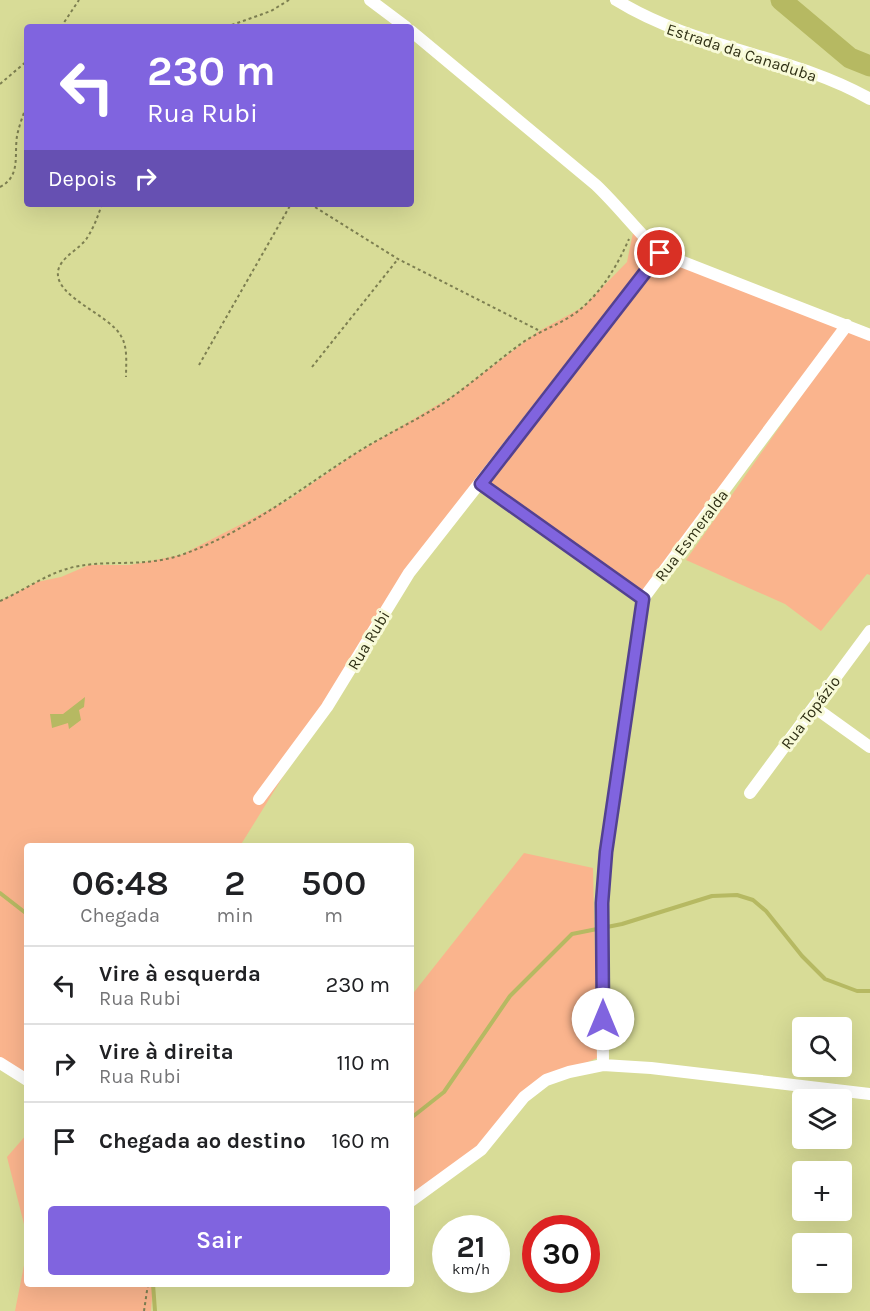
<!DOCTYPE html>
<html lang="pt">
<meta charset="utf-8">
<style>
:root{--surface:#fff;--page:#f2f2f2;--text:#202124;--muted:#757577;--line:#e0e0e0;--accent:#8064df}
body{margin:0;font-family:Karla,sans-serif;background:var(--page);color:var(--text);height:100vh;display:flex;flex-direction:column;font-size:22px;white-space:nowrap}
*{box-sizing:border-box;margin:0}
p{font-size:20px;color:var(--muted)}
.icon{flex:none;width:33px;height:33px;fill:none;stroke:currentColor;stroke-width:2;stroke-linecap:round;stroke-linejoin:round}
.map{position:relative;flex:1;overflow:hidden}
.side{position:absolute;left:24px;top:843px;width:390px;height:444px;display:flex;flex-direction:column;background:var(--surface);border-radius:6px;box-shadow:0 6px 24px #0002}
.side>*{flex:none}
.hud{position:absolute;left:24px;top:24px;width:390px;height:183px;border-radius:6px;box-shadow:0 6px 24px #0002;background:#8064df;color:#fff;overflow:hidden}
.buttons{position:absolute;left:792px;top:1017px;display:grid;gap:12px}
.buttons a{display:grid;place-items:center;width:60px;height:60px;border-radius:6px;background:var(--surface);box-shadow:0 6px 24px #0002;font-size:30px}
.speed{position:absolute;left:432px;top:1215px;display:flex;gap:12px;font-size:30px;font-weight:700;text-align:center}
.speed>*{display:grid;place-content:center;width:78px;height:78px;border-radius:50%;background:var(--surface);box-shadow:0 6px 24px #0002;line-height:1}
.speed small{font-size:15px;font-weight:400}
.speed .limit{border:9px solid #d22;background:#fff;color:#111}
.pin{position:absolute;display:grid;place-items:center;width:51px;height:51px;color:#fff;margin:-26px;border:3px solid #fff;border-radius:50%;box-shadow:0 2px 6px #0007}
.me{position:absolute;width:66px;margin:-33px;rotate:0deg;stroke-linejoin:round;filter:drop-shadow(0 0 4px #0008)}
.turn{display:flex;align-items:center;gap:21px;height:126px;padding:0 24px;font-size:27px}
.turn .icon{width:78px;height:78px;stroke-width:2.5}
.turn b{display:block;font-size:42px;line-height:51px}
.then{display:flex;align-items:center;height:57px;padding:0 24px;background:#0003;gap:12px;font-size:22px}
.eta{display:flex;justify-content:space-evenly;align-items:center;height:102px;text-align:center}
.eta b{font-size:36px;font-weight:600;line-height:42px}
.cta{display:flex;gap:12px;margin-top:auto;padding:12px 24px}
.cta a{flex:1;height:69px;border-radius:6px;background:var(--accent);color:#fff;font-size:24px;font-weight:600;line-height:69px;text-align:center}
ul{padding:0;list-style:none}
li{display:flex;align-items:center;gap:18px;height:78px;padding:0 24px;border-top:2px solid var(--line)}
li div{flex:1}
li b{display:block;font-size:22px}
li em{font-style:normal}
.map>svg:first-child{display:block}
</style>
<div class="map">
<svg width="870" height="1311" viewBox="0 0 870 1311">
<rect width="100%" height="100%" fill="#d8dc97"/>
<path fill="#fab48d" d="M634 228 660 253 847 325 642 592 481 485 409 573 240 846H27V1084L0 1069V601L37 582 61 577 89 565H130L181 555 290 499 353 455 454 395 539 331 583 307 627 262Z
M847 331 870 340V575L867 574 821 631 785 604 686 560Z
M524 853 593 868 597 1058 546 1080 481 1150 411 1201V996Z
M27 1134V1236L7 1157Z
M27 1250V1284H153L151 1311H15Z"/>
<path fill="#b6b962" d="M85 697 84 707 79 710 81 720 69 729 68 723 52 728 50 714H63Z"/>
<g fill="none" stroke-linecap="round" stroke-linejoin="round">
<path stroke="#b6b962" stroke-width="4" d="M0 893 27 914
M411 1118 444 1092 510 996 572 934 622 924 712 896 737 895 753 900 766 911 802 956 825 979 857 991H870
M153 1284 155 1311"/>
<path stroke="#b6b962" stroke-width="21" d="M781 0 850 58 870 66"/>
<path stroke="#7d7f51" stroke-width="2" stroke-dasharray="3 3" stroke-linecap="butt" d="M61 27 79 0
M226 27 271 11 289 0
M0 84 27 61
M0 187C21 176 14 156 17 136 19 126 23 115 27 105
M102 204C98 216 94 227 87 238 80 249 59 258 58 272 55 297 110 315 121 336 128 347 126 364 126 377
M310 204 398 259 538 330
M199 365 291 204
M312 367 398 259
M0 601C25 590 47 573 74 567 111 559 142 568 181 555 245 533 297 491 353 455 381 437 411 423 439 406 468 387 494 363 522 343 542 329 566 323 584 306 604 288 618 264 629 239
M144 1311 148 1284"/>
<path stroke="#fff" stroke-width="12" d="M370 0 406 27
M616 0C697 50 791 54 870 99
M411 31 596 185C619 207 637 231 660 253L870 335
M481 484 643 599
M814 707 870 747
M750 793 870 631
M259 799 327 707 409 573 660 253
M0 1063 27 1080
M603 1065 602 903 606 852 643 599 847 325
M411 1201 481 1150 524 1097 546 1080 569 1072 603 1065 651 1068 870 1094"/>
</g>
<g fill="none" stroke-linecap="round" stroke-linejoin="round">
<defs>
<path id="route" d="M603 1019 602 903 606 852 643 599 481 484 660 253"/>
</defs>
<use href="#route" stroke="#534191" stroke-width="15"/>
<use href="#route" stroke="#8064df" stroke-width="10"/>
</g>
<g text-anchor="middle" stroke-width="6" stroke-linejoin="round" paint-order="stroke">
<g font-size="16" fill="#2f3015" stroke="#f8fad8">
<text transform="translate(742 52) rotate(18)" y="6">Estrada da Canaduba</text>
<text transform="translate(691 535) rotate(-53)" y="6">Rua Esmeralda</text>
<text transform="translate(368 640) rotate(-59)" y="6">Rua Rubi</text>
<text transform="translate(810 712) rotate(-53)" y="6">Rua Topázio</text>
</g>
</g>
</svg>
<div class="buttons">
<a><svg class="icon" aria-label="search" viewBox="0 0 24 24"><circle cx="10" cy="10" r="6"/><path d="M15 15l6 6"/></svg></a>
<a><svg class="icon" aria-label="layers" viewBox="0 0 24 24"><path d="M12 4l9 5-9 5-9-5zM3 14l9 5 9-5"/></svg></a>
<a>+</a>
<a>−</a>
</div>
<div class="speed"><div>21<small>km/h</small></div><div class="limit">30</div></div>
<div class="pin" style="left:660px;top:253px;background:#d93025"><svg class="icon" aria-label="arrive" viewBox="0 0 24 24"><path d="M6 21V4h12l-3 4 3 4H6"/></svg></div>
<svg class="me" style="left:603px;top:1019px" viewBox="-20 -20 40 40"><circle r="19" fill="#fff"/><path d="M0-13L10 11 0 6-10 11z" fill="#8064df"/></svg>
<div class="hud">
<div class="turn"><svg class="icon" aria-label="left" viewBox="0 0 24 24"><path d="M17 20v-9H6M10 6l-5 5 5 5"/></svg><div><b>230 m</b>Rua Rubi</div></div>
<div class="then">Depois<svg class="icon" aria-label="right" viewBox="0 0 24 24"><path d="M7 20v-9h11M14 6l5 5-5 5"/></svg></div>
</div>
<section class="side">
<div class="eta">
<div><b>06:48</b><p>Chegada</p></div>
<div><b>2</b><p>min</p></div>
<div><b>500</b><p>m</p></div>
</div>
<ul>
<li><svg class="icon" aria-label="left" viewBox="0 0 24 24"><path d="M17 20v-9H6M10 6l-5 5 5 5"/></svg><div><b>Vire à esquerda</b><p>Rua Rubi</p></div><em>230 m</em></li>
<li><svg class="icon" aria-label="right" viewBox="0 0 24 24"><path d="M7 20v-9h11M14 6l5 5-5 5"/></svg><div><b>Vire à direita</b><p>Rua Rubi</p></div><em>110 m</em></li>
<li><svg class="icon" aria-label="arrive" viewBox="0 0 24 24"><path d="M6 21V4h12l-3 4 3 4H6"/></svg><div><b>Chegada ao destino</b></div><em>160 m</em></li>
</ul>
<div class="cta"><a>Sair</a></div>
</section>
</div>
